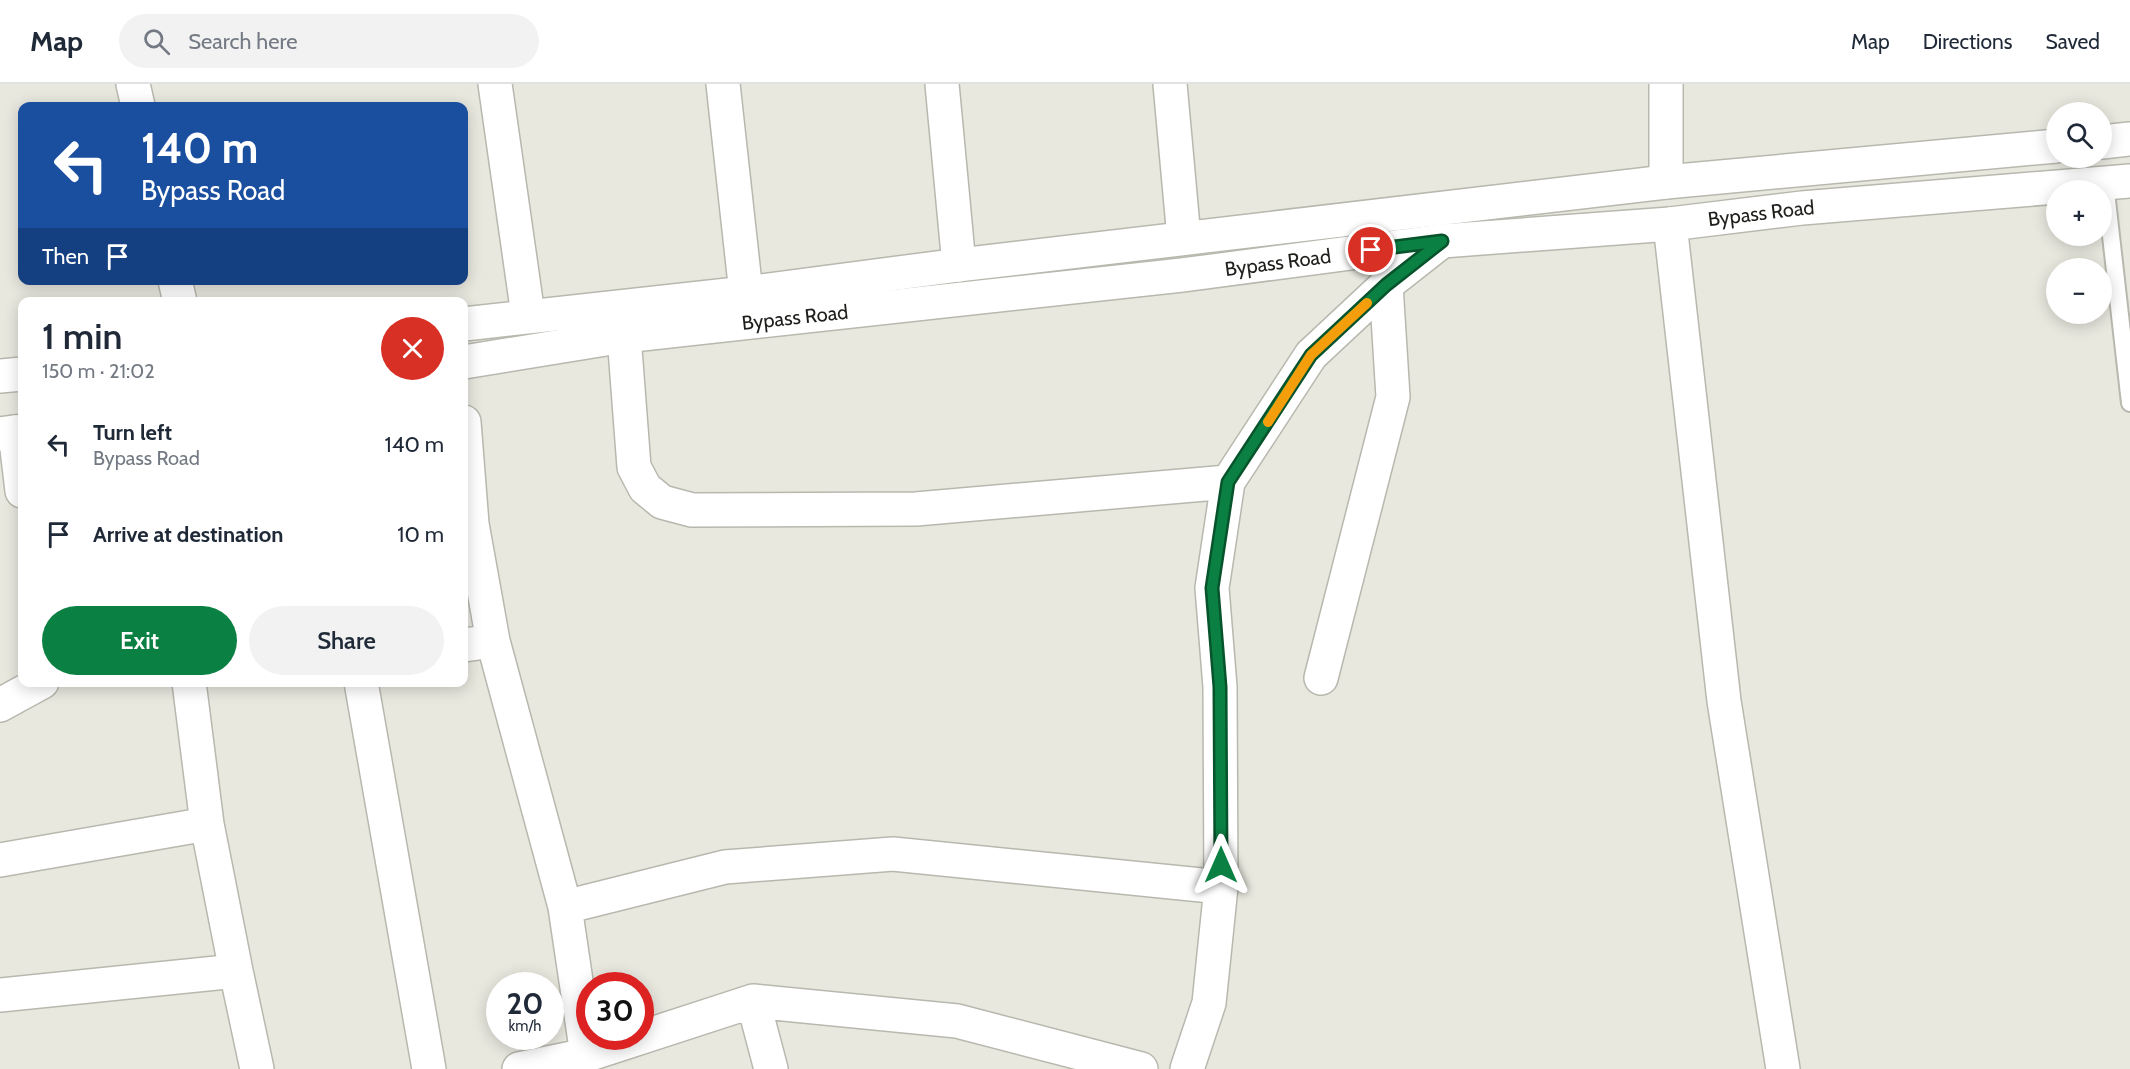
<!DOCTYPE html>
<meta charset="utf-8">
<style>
:root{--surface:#fff;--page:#f2f2f3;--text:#1f2937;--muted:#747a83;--line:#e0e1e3;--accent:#0b8043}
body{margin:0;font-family:Cabin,sans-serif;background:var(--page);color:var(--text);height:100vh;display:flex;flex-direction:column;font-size:22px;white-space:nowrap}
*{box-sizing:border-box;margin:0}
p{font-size:20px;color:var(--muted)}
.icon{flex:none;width:33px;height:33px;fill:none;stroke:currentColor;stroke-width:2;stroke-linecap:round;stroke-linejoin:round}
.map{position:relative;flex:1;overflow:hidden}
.side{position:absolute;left:18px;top:213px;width:450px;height:390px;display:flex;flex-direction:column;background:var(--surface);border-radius:12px;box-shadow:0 3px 15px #0003}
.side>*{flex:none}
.hud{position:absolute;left:18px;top:18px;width:450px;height:183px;border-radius:12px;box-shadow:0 3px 15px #0003;background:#1a4fa0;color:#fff;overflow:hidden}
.fabs{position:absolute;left:2046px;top:18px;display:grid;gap:12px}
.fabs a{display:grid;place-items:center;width:66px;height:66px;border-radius:50%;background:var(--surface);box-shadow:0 3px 15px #0003;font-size:30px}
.speed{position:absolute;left:486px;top:888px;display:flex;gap:12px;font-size:30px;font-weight:700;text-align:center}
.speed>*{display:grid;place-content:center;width:78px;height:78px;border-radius:50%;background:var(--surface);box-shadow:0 3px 15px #0003;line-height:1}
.speed small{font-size:15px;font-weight:400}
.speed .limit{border:9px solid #d22;background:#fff;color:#111}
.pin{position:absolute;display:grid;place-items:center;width:51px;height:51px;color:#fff;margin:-26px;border:3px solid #fff;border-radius:50%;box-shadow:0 2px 6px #0007}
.me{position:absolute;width:66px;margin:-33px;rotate:0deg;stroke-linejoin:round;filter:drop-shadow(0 0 4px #0008)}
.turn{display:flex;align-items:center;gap:21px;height:126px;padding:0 24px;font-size:27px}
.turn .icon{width:78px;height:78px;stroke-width:2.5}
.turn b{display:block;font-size:42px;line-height:51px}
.then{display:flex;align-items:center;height:57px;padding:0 24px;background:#0003;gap:12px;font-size:22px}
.round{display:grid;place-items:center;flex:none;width:63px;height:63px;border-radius:32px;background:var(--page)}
.overview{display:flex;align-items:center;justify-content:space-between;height:102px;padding:0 24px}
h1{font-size:36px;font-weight:600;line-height:45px}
.primary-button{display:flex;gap:12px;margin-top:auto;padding:12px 24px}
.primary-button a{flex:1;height:69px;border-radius:36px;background:var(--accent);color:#fff;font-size:24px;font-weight:600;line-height:69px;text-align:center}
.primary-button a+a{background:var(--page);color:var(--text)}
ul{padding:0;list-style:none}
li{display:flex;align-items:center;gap:18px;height:90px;padding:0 24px}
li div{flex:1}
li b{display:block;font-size:22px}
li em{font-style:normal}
header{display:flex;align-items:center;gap:36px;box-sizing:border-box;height:84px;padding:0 30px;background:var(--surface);border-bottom:2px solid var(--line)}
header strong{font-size:28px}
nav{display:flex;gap:33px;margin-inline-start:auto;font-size:21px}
.search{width:420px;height:54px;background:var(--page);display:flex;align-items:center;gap:15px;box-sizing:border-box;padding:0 21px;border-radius:33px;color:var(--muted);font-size:22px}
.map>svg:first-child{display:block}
</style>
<header>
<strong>Map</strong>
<div class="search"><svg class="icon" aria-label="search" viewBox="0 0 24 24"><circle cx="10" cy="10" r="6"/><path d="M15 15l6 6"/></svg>Search here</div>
<nav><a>Map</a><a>Directions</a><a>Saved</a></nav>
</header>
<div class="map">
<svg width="2130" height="985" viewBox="0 0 2130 985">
<rect width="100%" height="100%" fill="#e9e8df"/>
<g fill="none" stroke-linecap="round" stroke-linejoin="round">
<defs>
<path id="lane" d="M2105 99 2130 319"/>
<path id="street" d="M133 0 138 22
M495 0 528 231
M723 0 746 209
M942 0 959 181
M1170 0 1184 154
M1666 0V98
M1670 140 1724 617 1783 985
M175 196 180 218
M624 252 634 383 645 404 662 418 692 426 916 425 1228 398
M464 338 472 440 493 557 565 823 587 971 753 917 957 937 1141 985
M15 348 22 407
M464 561 493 557
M1321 594 1393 313 1386 201
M189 598 207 740 236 887 257 985
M361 598 429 985
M0 621 42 598
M0 776 207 740
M565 823 725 783 893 770 1221 803
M0 911 236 887
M753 917 771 985
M519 985 587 971
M1187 985 1209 919 1221 803 1220 603 1212 504 1228 398 1311 271 1386 201 1442 157"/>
<g id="secondary">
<path d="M2102 58 2130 55"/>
<path d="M464 240 746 209 959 181 1666 98 2056 62"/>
<path id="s1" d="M464 278 624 252 1182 191 1442 157 1670 140 1802 124 2130 97"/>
<path d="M0 292 22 290"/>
<path d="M0 350 22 347"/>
</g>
</defs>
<use href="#lane" stroke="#b8b8af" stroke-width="20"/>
<use href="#street" stroke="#b8b8af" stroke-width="36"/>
<use href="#secondary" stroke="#b8b8af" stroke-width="36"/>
<use href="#lane" stroke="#fff" stroke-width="16"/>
<use href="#street" stroke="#fff" stroke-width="33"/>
<use href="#secondary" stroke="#fff" stroke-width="33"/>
</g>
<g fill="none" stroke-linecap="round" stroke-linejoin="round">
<defs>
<path id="route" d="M1221 781 1220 603 1212 504 1228 398 1311 271 1386 201 1442 157 1371 166"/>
</defs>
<use href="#route" stroke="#07532c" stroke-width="15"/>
<use href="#route" stroke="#0b8043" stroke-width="10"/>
<path stroke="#f59e0b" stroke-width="10" d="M1268 338 1311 271 1367 219"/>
</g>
<g text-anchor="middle" stroke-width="5" stroke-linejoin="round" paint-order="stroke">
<g font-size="20" fill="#1e1e1b" stroke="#e9e8df">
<text dy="7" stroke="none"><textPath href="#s1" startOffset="1306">Bypass Road</textPath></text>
<text dy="7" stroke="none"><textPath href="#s1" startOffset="820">Bypass Road</textPath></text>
<text dy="7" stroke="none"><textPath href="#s1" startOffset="334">Bypass Road</textPath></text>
</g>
</g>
</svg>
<div class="fabs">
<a><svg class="icon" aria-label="search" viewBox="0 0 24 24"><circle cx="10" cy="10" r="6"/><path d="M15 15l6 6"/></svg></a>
<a>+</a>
<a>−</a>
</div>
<div class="speed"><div>20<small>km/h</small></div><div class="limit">30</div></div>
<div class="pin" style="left:1371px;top:166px;background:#d93025"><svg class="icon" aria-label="arrive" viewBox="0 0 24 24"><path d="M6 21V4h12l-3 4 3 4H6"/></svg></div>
<svg class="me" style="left:1221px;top:781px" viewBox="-20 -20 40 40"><path d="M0-17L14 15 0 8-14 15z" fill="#0b8043" stroke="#fff" stroke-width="4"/></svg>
<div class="hud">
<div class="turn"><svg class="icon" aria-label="left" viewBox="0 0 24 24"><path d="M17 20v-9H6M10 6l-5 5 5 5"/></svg><div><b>140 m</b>Bypass Road</div></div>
<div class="then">Then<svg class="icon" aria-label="arrive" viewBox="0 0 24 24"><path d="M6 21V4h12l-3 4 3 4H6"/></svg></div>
</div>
<section class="side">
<div class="overview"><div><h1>1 min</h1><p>150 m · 21:02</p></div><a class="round" style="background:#d93025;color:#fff"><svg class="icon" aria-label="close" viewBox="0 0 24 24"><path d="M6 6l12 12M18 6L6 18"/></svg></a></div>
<ul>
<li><svg class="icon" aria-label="left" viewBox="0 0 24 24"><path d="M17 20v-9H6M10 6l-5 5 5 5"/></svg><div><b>Turn left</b><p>Bypass Road</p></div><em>140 m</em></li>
<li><svg class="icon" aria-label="arrive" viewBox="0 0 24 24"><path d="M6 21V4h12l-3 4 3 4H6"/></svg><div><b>Arrive at destination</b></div><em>10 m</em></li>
</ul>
<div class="primary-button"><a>Exit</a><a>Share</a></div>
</section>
</div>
